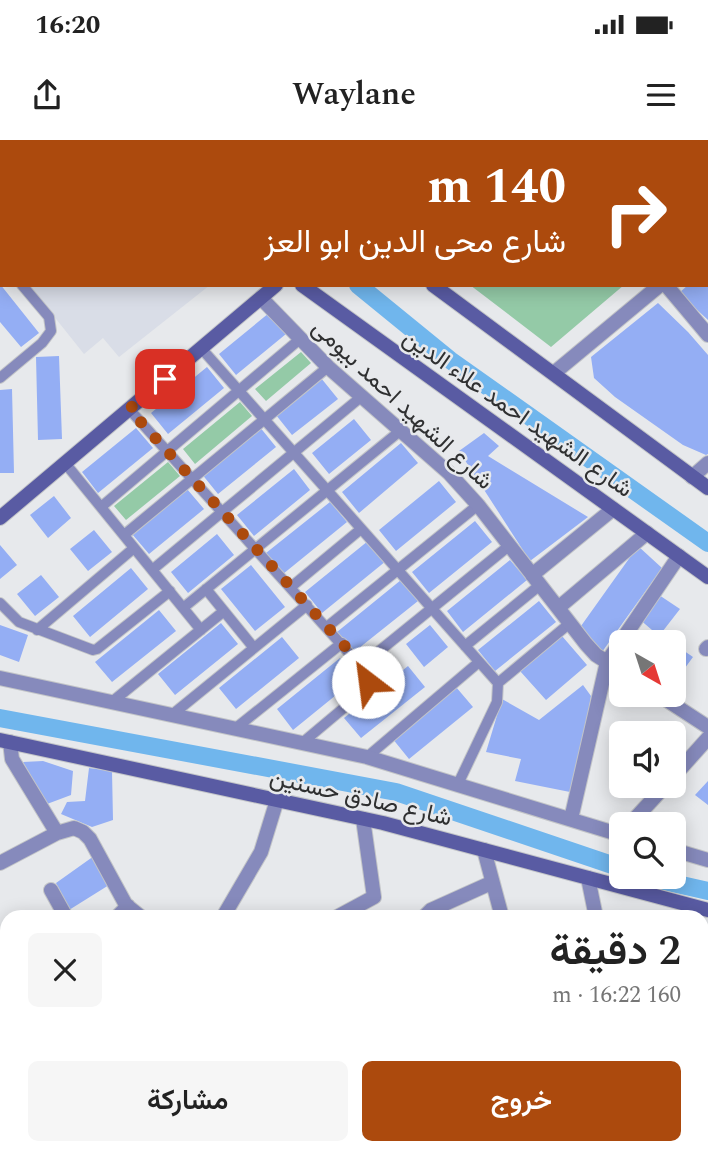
<!DOCTYPE html>
<html lang="ar">
<meta charset="utf-8">
<style>
:root{--surface:#fff;--page:#f6f6f6;--text:#222;--muted:#767676;--accent:#ac4a0d}
body{margin:0;font-family:Spectral,Vazirmatn,serif;background:var(--page);color:var(--text);direction:rtl;height:100vh;display:flex;flex-direction:column;font-size:26px;white-space:nowrap}
*{box-sizing:border-box;margin:0}
p{font-size:23px;color:var(--muted)}
.icon{flex:none;width:38px;height:38px;fill:none;stroke:currentColor;stroke-width:2;stroke-linecap:round;stroke-linejoin:round}
.map{position:relative;flex:1;overflow:hidden;direction:ltr}
.details{position:absolute;left:0px;top:770px;width:709px;height:245px;display:flex;flex-direction:column;background:var(--surface);border-radius:21px 21px 0 0;box-shadow:0 4px 18px #0003;direction:rtl}
.details>*{flex:none}
.guide{position:absolute;left:0px;top:0px;width:709px;height:147px;box-shadow:0 4px 18px #0003;direction:rtl;background:#ac4a0d;color:#fff;overflow:hidden}
.needle{width:46px;rotate:141deg}
.tools{position:absolute;left:609px;top:490px;display:grid;gap:14px}
.tools a{display:grid;place-items:center;width:77px;height:77px;border-radius:10px;background:var(--surface);box-shadow:0 4px 18px #0003;font-size:35px}
.pin{position:absolute;display:grid;place-items:center;width:60px;height:60px;color:#fff;margin:-30px;border-radius:14px;box-shadow:0 4px 10px #0006}
.me{position:absolute;width:77px;margin:-38px;rotate:330deg;stroke-linejoin:round;filter:drop-shadow(0 0 5px #0008)}
.turn{display:flex;align-items:center;gap:24px;height:147px;padding:0 28px;font-size:32px}
.turn .icon{width:91px;height:91px;stroke-width:2.5}
.turn b{display:block;font-size:49px;line-height:60px}
.round{display:grid;place-items:center;flex:none;width:74px;height:74px;border-radius:10px;background:var(--page)}
.headline{display:flex;align-items:center;justify-content:space-between;height:119px;padding:0 28px}
h1{font-size:42px;font-weight:600;line-height:52px}
.button{display:flex;gap:14px;margin-top:auto;padding:14px 28px}
.button a{flex:1;height:80px;border-radius:10px;background:var(--accent);color:#fff;font-size:28px;font-weight:600;line-height:80px;text-align:center}
.button a+a{background:var(--page);color:var(--text)}
.status{display:flex;justify-content:space-between;align-items:center;height:49px;padding:0 35px;background:var(--surface);direction:ltr}
.status svg{height:19px;fill:currentColor}
header{display:flex;justify-content:space-between;align-items:center;height:91px;padding:0 28px;background:var(--surface);font-size:32px;font-weight:600}
.map>svg:first-child{display:block}
</style>
<div class="status"><b>16:20</b><svg viewBox="0 0 49 12"><path d="M0 12V9h3v3zM5 12V6h3v6zM10 12V3h3v9zM15 12V0h3v12zM26 1h20v11H26zM47 4h2v5h-2z"/></svg></div>
<header><svg class="icon" aria-label="menu" viewBox="0 0 24 24"><path d="M4 6h16M4 12h16M4 18h16"/></svg>Waylane<svg class="icon" aria-label="share" viewBox="0 0 24 24"><path d="M12 15V3M7 8l5-5 5 5M5 13v7h14v-7"/></svg></header>
<div class="map">
<svg width="708" height="1015" viewBox="0 0 708 1015">
<rect width="100%" height="100%" fill="#e7e9ec"/>
<path fill="#d9dde7" d="M29 145H210L119 217 103 198 84 214Z"/>
<path fill="#94caa7" d="M470 145H624L551 207Z
M301 212 311 223 266 261 255 249Z
M240 262 252 276 195 324 183 309Z
M168 322 180 336 126 380 114 366Z"/>
<g fill="none" stroke-linecap="round" stroke-linejoin="round">
<path stroke="#70b6ed" stroke-width="18" d="M198 0 200 2
M358 145 450 220 708 403
M0 578 396 652 621 728
M646 737 708 751"/>
</g>
<path fill="#94aef4" d="M0 144 39 193 21 207 0 182Z
M688 145H708V180L679 153Z
M658 163 688 192 708 215V314L706 315 683 305 615 257 594 238 591 217Z
M269 173 286 194 236 235 219 214Z
M59 216 62 299 38 300 36 217Z
M207 227 224 248 168 294 151 273Z
M321 238 338 259 292 295 276 275Z
M12 249 14 333H0V250Z
M354 279 371 300 329 334 312 313Z
M259 286 276 307 218 354 201 333Z
M136 288 153 308 98 353 82 332Z
M484 293 499 306 488 316 588 377 530 421 459 311Z
M401 303 418 323 359 373 342 352Z
M294 329 310 350 254 396 237 375Z
M439 341 456 362 396 411 379 390Z
M187 349 204 369 149 414 132 394Z
M54 356 71 378 48 398 30 375Z
M330 362 347 382 283 434 266 413Z
M475 381 492 402 429 453 412 432Z
M94 390 112 412 88 431 70 409Z
M217 394 234 415 188 453 171 432Z
M368 401 386 421 322 473 305 452Z
M0 405 17 425 0 439Z
M638 406 662 428 602 512 581 486Z
M510 420 527 440 463 492 447 471Z
M251 425 285 467 255 491 221 449Z
M131 428 148 449 90 497 73 476Z
M41 435 59 457 35 476 17 454Z
M401 440 418 461 354 512 337 492Z
M656 453 680 469 659 496 638 478Z
M539 461 556 482 495 531 478 510Z
M159 470 176 491 112 542 95 522Z
M221 483 238 504 175 555 158 534Z
M0 485 28 495 19 522 0 515Z
M430 485 448 507 424 527 406 504Z
M562 496 587 525 546 560 520 531Z
M282 497 299 518 236 569 219 548Z
M674 504 693 517 674 543Z
M340 518 357 538 293 590 277 569Z
M408 526 425 547 361 598 344 578Z
M583 545 591 556 575 653 515 641 521 619 486 612 502 559 539 580Z
M456 547 473 567 409 619 392 598Z
M43 621 73 631 71 655 47 664 23 622Z
M89 628 112 631 113 680 92 687 61 674 67 662 85 661Z
M708 641V665L695 655Z
M94 716 109 745 69 770 56 743Z"/>
<g fill="none" stroke-linecap="round" stroke-linejoin="round">
<defs>
<path id="lane" d="M0 119 2 121
M201 208 498 543 497 562 458 644
M0 238 42 203 51 191 49 177 22 145
M129 269 367 533 368 542 364 551 302 603
M65 323 201 490
M101 367 300 199
M124 395 328 227
M152 430 361 257
M291 447 361 389
M206 449 254 508
M0 463 19 482 93 510 97 509 170 451
M183 468 400 291
M327 487 478 365
M37 490 134 408
M465 506 540 445
M362 525 510 405
M498 543 570 483
M113 561 224 471
M173 574 307 465
M236 588 342 503
M367 617 479 522"/>
<path id="street" d="M707 106 708 105
M666 145 708 195
M261 158 328 227 449 333 478 365 586 504 596 515 621 531
M554 233 660 145
M692 337 708 323
M532 435 613 369
M558 468 647 393
M706 509 708 507
M0 538 367 617 621 695
M659 555 708 587
M10 602 12 619 57 693
M674 636 708 598
M571 679 607 522 679 416
M630 684 665 646
M484 710 502 777
M674 710 708 720
M0 723 57 693 74 688 83 692 90 699 126 765 141 777
M588 738 596 777
M51 750 66 777
M117 777 128 766
M223 777 261 712 277 660
M337 777 374 757 363 679
M424 777 431 770 491 743
M0 889 7 882
M702 897 708 898
M0 967 7 962
M138 1008 144 1015
M366 1008 369 1015
M521 1008 523 1015
M697 1008 701 1015
M319 1011 331 1008
M267 1015 274 1008"/>
<path id="secondary" d="M152 0 154 2
M255 0 257 2
M440 2 442 0
M302 145 708 437
M433 145 708 348
M0 378 276 145
M0 600 383 683 708 770"/>
</defs>
<use href="#lane" stroke="#c2c4c7" stroke-width="12"/>
<use href="#street" stroke="#c2c4c7" stroke-width="16"/>
<use href="#secondary" stroke="#c2c4c7" stroke-width="16"/>
<use href="#lane" stroke="#868abc" stroke-width="10"/>
<use href="#street" stroke="#868abc" stroke-width="14"/>
<use href="#secondary" stroke="#595ba3" stroke-width="14"/>
</g>
<g fill="none" stroke-linecap="round" stroke-linejoin="round">
<path stroke="#ac4a0d" stroke-width="12" stroke-dasharray="0 21.6" d="M165 239 129 269 362 525 367 533 368 542"/>
</g>
<g text-anchor="middle" stroke-width="5" stroke-linejoin="round" paint-order="stroke">
<g font-size="24" fill="#2f3031" stroke="#e7e9ec">
<text transform="translate(403 264) rotate(43)" y="8">شارع الشهيد احمد بيومى</text>
<text transform="translate(518 273) rotate(35)" y="8">شارع الشهيد احمد علاء الدين</text>
<text transform="translate(361 657) rotate(13)" y="8">شارع صادق حسنين</text>
</g>
</g>
</svg>
<div class="tools">
<a><svg class="needle" viewBox="-14 -14 28 28"><path d="M0-13l5 13h-10z" fill="#e53935"/><path d="M0 13l5-13h-10z" fill="#767676"/></svg></a>
<a><svg class="icon" aria-label="sound" viewBox="0 0 24 24"><path d="M4 9h4l5-4v14l-5-4H4zM17 9q2 3 0 6"/></svg></a>
<a><svg class="icon" aria-label="search" viewBox="0 0 24 24"><circle cx="10" cy="10" r="6"/><path d="M15 15l6 6"/></svg></a>
</div>
<div class="pin" style="left:165px;top:239px;background:#d93025"><svg class="icon" aria-label="arrive" viewBox="0 0 24 24"><path d="M6 21V4h12l-3 4 3 4H6"/></svg></div>
<svg class="me" style="left:368px;top:542px" viewBox="-20 -20 40 40"><circle r="19" fill="#fff"/><path d="M0-13L10 11 0 6-10 11z" fill="#ac4a0d"/></svg>
<div class="guide">
<div class="turn"><svg class="icon" aria-label="right" viewBox="0 0 24 24"><path d="M7 20v-9h11M14 6l5 5-5 5"/></svg><div><b>140 m</b>شارع محى الدين ابو العز</div></div>
</div>
<section class="details">
<div class="headline"><div><h1>2 دقيقة</h1><p>160 m · 16:22</p></div><a class="round"><svg class="icon" aria-label="close" viewBox="0 0 24 24"><path d="M6 6l12 12M18 6L6 18"/></svg></a></div>
<div class="button"><a>خروج</a><a>مشاركة</a></div>
</section>
</div>
